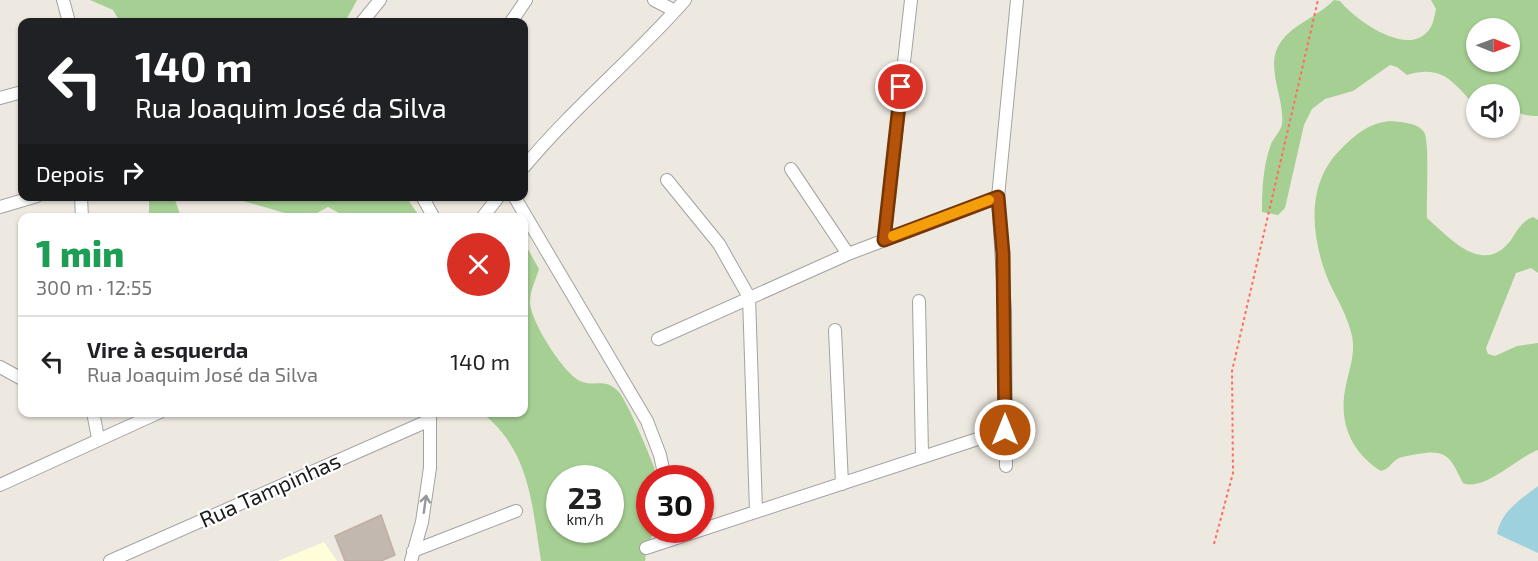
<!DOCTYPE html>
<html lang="pt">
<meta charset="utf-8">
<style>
:root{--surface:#fff;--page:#f2f2f2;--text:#202124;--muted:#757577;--line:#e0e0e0}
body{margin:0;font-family:"Exo 2",sans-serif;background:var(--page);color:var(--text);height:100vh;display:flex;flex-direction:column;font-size:22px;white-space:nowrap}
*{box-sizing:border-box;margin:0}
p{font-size:20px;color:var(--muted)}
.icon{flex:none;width:33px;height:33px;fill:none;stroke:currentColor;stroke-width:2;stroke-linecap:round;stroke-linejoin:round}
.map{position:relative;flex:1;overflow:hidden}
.details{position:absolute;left:18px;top:213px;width:510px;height:204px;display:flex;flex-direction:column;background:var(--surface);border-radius:12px;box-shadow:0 2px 4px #0004}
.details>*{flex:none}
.guide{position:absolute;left:18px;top:18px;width:510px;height:183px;border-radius:12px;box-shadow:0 2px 4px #0004;background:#202124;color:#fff;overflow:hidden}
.needle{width:39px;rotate:91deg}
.tools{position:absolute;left:1466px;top:18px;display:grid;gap:12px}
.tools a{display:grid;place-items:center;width:54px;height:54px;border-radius:50%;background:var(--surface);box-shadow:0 2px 4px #0004;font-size:30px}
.speed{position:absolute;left:546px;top:465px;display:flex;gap:12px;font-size:30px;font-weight:700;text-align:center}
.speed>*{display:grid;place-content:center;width:78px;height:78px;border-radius:50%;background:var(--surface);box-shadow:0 2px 4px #0004;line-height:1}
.speed small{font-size:15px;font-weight:400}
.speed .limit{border:9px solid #d22;background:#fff;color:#111}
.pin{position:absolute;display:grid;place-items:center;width:51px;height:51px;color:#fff;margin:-26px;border:3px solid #fff;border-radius:50%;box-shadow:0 2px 6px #0007}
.me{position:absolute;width:66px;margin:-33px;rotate:0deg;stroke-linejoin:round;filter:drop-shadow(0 0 4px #0008)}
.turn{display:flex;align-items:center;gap:21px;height:126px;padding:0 18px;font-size:27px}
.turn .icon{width:78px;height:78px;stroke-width:2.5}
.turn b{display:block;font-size:42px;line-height:51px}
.then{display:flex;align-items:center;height:57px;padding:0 18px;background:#0003;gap:12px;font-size:22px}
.round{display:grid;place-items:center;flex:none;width:63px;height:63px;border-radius:32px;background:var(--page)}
.head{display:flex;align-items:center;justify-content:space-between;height:102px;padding:0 18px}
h1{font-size:36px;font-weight:800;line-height:45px;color:#1e9e55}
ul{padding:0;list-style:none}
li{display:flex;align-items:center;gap:18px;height:90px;padding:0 18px;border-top:2px solid var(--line)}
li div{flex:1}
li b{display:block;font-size:22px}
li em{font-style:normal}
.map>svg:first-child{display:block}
</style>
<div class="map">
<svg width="1538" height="561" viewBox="0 0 1538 561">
<rect width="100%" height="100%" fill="#eee9e0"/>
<path fill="#fffed8" d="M324 542 337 561H278Z"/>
<path fill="#a6cf93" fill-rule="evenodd" d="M90 0H357L345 22H120L113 10Z
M1334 0 1340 1C1354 19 1403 54 1425 34 1433 28 1434 18 1436 9L1431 0H1538V116C1525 116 1518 114 1509 105V94H1476V107C1454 83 1443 64 1407 75L1397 67 1390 65 1353 91 1325 99 1312 109 1304 125 1285 208 1278 215 1262 212C1262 189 1263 166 1271 144 1274 137 1281 131 1282 124 1285 96 1262 64 1283 39 1295 24 1318 16 1334 0ZM1509 28V62H1476V28Z
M1389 121C1400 122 1417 122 1424 132 1430 141 1426 202 1427 218 1450 238 1483 277 1511 240 1517 231 1522 221 1533 217L1538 220V273L1531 268 1516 273 1486 348 1488 354 1495 356 1517 346 1538 343V450C1518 457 1484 492 1463 483 1451 459 1448 448 1418 454 1412 455 1405 456 1399 458 1391 462 1390 469 1381 471 1352 453 1339 424 1345 390 1348 372 1356 354 1352 336 1348 317 1337 299 1329 282 1311 239 1305 185 1340 150 1355 135 1367 124 1389 121Z
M149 197H174L181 217H149Z
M230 197H406L420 217H346L328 207 310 217H298Z
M524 242 539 269C536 279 530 291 530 301 529 319 563 373 580 381 595 388 603 377 618 391 627 400 654 464 658 478H650V530H655L647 546 645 561H541C532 505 530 450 482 413L524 412ZM560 478H610V530H560Z"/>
<path fill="#9ed1de" d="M1538 486V553L1497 534C1501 511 1521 499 1538 486Z"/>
<path fill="#c2b8b0" stroke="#c0afa2" stroke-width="1.5" d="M381 515 395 555 381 561H345L335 536Z"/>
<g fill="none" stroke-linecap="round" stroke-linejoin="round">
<defs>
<path id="street" d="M63 0 69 22
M654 0 675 11
M362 22 380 0
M511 22 526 0
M0 98 22 92
M524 167C574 107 634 58 685 0
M791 169 848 254
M667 180 719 244 749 297 756 511
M81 196 82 218
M422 196 434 218
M514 196 647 421 660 455 665 478
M0 207 37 196
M482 218 499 196
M884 240 911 0
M919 301 922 455
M835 330 842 484
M658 339 848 254 998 197
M0 367 22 379
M93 412 98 438
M1006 466 1005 312 998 197 1017 0
M0 485 160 412
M646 548 1005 430
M413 551 516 511
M110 561 430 420
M411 561 422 522 430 468V414"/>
</defs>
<use href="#street" stroke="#a2a2a2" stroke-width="14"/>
<path stroke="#ff6d60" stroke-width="2" stroke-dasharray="3 3" stroke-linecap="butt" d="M1214 544 1233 473 1232 371 1318 0"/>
<use href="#street" stroke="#fff" stroke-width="12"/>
</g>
<defs><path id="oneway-shaft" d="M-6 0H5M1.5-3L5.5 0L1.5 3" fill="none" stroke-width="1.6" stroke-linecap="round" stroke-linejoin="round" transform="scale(1.5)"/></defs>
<use stroke="#989898" href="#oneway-shaft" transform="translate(425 504) rotate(-82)"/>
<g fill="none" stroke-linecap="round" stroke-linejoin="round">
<defs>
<path id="route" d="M901 87 884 240 998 197 1003 254 1005 430"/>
</defs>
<use href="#route" stroke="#753606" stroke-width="15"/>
<use href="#route" stroke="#b45309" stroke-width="10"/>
<path stroke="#f59e0b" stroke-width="10" d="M893 236 989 200"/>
</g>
<g text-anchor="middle" stroke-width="4.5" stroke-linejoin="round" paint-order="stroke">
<g font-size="22" fill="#1b1b1b" stroke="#fff">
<text transform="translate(270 490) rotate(-24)" y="8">Rua Tampinhas</text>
</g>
</g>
</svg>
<div class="tools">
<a><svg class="needle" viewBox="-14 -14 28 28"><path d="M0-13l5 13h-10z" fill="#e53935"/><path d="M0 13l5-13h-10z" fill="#757577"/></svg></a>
<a><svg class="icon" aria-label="sound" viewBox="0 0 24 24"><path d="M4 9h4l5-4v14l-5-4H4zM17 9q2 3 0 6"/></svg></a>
</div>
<div class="speed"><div>23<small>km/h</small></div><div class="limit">30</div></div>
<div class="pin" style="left:901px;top:87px;background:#d93025"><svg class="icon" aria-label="arrive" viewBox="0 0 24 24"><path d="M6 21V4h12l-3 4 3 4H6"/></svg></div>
<svg class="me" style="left:1005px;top:430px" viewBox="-20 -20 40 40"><circle r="17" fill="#b45309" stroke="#fff" stroke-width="3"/><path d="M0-11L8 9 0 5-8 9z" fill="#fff"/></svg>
<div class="guide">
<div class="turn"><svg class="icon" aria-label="left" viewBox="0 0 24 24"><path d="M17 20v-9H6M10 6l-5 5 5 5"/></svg><div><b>140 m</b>Rua Joaquim José da Silva</div></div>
<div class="then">Depois<svg class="icon" aria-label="right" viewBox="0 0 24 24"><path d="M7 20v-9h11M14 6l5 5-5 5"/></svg></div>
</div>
<section class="details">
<div class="head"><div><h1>1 min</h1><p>300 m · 12:55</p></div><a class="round" style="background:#d93025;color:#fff"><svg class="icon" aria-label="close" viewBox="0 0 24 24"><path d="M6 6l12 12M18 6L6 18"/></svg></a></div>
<ul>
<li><svg class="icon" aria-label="left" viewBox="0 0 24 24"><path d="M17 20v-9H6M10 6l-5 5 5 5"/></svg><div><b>Vire à esquerda</b><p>Rua Joaquim José da Silva</p></div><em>140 m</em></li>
</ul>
</section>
</div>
